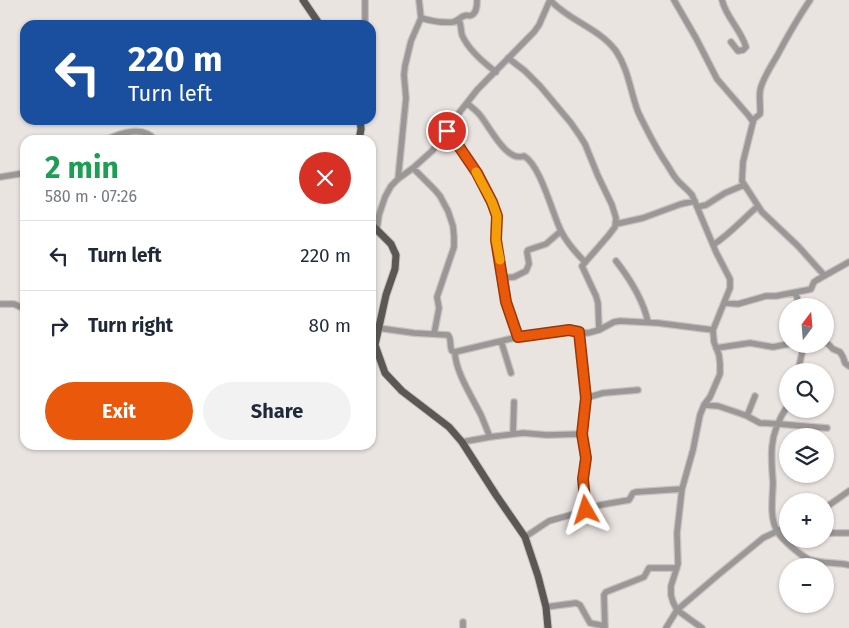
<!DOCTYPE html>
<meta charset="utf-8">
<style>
:root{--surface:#fff;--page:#f2f2f3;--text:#1f2937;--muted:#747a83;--line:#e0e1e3;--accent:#ea580c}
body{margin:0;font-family:"Fira Sans",sans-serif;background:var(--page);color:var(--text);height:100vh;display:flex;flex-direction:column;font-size:19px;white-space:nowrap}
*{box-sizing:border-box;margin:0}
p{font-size:16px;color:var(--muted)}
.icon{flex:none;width:28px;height:28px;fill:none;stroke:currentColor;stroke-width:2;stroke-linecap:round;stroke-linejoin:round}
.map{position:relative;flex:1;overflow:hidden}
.details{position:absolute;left:20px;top:135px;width:356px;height:315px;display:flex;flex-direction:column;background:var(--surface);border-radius:15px;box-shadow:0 1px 4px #0004}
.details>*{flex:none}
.hud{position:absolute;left:20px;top:20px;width:356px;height:105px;border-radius:15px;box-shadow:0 1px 4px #0004;background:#1a4fa0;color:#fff;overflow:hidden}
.needle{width:32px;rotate:16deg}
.buttons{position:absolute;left:779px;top:298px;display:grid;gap:10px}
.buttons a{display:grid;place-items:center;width:55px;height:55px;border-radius:50%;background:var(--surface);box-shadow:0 1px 4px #0004;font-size:25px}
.pin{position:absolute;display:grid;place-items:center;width:42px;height:42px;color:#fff;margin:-21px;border:2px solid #fff;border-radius:50%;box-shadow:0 1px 5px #0007}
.me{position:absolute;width:55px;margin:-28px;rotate:354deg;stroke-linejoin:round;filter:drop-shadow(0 0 4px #0008)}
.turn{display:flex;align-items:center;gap:18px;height:105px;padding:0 25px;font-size:22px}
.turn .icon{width:65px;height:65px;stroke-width:2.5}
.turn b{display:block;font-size:35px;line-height:42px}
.round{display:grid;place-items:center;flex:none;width:52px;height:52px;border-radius:26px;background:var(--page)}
.summary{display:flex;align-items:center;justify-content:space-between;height:85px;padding:0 25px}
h1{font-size:30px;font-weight:700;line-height:38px;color:#1e9e55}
.cta{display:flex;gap:10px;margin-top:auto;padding:10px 25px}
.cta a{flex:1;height:58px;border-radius:30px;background:var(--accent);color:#fff;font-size:20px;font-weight:700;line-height:58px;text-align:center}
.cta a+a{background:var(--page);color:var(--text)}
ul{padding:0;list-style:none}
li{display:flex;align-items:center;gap:15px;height:70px;padding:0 25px;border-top:1px solid var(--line)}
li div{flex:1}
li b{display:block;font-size:19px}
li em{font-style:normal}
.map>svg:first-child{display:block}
</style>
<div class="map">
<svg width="849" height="628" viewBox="0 0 849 628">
<rect width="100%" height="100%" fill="#eae4e1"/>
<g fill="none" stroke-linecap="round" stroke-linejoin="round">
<defs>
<path id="minor" d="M550 0C569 21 599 28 616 51 628 69 630 89 637 109 639 115 642 120 645 126 652 140 659 153 668 166 671 171 674 177 679 182 683 186 688 190 692 195L716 252 730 279V288L713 330 714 342 719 355 720 364V374L710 397 704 405 700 415 693 450 682 489 677 533 678 564 671 586V595L673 602 677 610 702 628
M674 0 696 38 717 79 749 116 753 122
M722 0C726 17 741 30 746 47L743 50 738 51 731 42
M810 0C798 18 787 37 777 56 771 66 764 77 761 87 758 95 761 106 760 114L754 119 753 122 743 162 742 181 762 212 798 246 824 275
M421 18C431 21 443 23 453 22 458 21 460 17 464 16 469 14 467 17 472 15 477 12 477 5 477 0
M457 21 460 23C461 27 461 31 462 35 468 49 484 63 496 72
M365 25V0
M508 58 525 71 540 86 571 123 580 136 585 144 598 176 612 205 616 218 615 227 608 236 582 266 596 296 598 303 599 330
M467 103C471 107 476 110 479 114 489 125 506 163 524 156 541 166 552 213 561 231 567 243 576 253 585 262
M447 131 460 148 477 173 494 207 497 216V240L506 302 518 337
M106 140C120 133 144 125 155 140
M413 168 435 190 440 196 448 211 453 226 454 237V247L437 297 439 308 434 334
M0 177 25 173
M398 179 406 98 404 75 405 66 411 41 421 18 419 0
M697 207 706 205 725 193 744 185
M616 224 643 218 681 204 695 201
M377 229 379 215 385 197 391 186 398 179 413 168 432 151 447 131 459 113 477 90 534 32 539 25 550 0
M713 245C730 234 743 219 758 206
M616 261C630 279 643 299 648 322
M503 278 514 277 526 271 529 264 527 252 528 250 546 244 561 231
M794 293C798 296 798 302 797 306
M724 303 738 304 766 296H776L807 290 811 289 814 282 817 280 849 262
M0 304H14L25 309
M378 328 414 333 448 335C452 339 449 346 452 351L455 352 518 337 556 331 569 330 579 332 588 333 599 330 614 322 620 321 658 323 713 330
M579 332 586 398 582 434 586 458 583 479V493L586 510
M501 341 511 373
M825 343 828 344 833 349 840 352 843 357 845 363 849 366
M716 348 750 343 773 347 789 344
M455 352C455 371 472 397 481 415 484 422 487 430 490 437
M798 371 804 344
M586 398 603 393 638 390
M704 405 718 406 736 412 747 416 760 423 779 424 827 428
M788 405C780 417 773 433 772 447 771 458 772 470 773 482 773 497 769 516 777 531 781 539 799 554 808 559 820 564 836 562 849 565
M747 416 755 396
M513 434 514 402
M462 442 490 437 523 433 547 435 582 434
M825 508 849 491
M825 533H849
M525 537 549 521 574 514 600 505 629 500 633 493 636 492 682 489
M805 566 808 559
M546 607 576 603 580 605 590 623 605 626
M463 628V622
M605 628 604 595 606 592 644 577 649 568H677
M666 628 677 610 718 575 763 538 788 526"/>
<path id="major" d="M303 0 320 25
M359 140 361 129 360 120
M371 224 391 244 396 255 395 269 386 295 375 345 385 373 402 391 449 427 462 442 496 495 525 537 538 576 546 607 548 628"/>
</defs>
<use href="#minor" stroke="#c7c2bf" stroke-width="8"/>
<use href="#major" stroke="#c7c2bf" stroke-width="9"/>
<use href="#minor" stroke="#9a9796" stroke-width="5.5"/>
<use href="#major" stroke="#5b5755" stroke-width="7"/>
</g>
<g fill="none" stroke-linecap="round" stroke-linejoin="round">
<defs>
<path id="route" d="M447 131 460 148 477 173 492 202 497 216 496 240 506 302 518 337 569 330 579 332 586 398 582 434 586 458 583 479 586 510"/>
</defs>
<use href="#route" stroke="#983908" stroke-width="12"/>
<use href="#route" stroke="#ea580c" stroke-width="9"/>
<path stroke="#f59e0b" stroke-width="9" d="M476 172 492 202 497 216 496 240 500 260"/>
</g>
</svg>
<div class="buttons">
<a><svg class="needle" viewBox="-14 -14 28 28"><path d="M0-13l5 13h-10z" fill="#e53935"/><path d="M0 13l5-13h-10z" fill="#747a83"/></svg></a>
<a><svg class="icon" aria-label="search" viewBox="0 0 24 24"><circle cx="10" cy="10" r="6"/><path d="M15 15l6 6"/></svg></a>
<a><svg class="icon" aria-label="layers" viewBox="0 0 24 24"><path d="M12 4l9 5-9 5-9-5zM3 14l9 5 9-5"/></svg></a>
<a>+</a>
<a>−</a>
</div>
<div class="pin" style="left:447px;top:131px;background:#d93025"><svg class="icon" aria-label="arrive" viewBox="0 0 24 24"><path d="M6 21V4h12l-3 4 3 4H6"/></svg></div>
<svg class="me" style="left:586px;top:510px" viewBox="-20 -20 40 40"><path d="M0-17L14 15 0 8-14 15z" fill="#ea580c" stroke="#fff" stroke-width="4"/></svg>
<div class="hud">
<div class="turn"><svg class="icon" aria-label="left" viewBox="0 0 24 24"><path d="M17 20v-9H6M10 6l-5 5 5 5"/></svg><div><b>220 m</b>Turn left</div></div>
</div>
<section class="details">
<div class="summary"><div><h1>2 min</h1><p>580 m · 07:26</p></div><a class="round" style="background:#d93025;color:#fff"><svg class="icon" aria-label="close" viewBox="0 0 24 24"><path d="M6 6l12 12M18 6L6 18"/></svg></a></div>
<ul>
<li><svg class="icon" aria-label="left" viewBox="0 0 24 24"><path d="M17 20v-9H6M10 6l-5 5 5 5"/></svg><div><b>Turn left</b></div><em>220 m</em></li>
<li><svg class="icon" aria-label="right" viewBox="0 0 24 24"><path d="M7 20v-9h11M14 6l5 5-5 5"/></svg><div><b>Turn right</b></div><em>80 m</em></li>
</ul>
<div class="cta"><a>Exit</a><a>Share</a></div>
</section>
</div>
